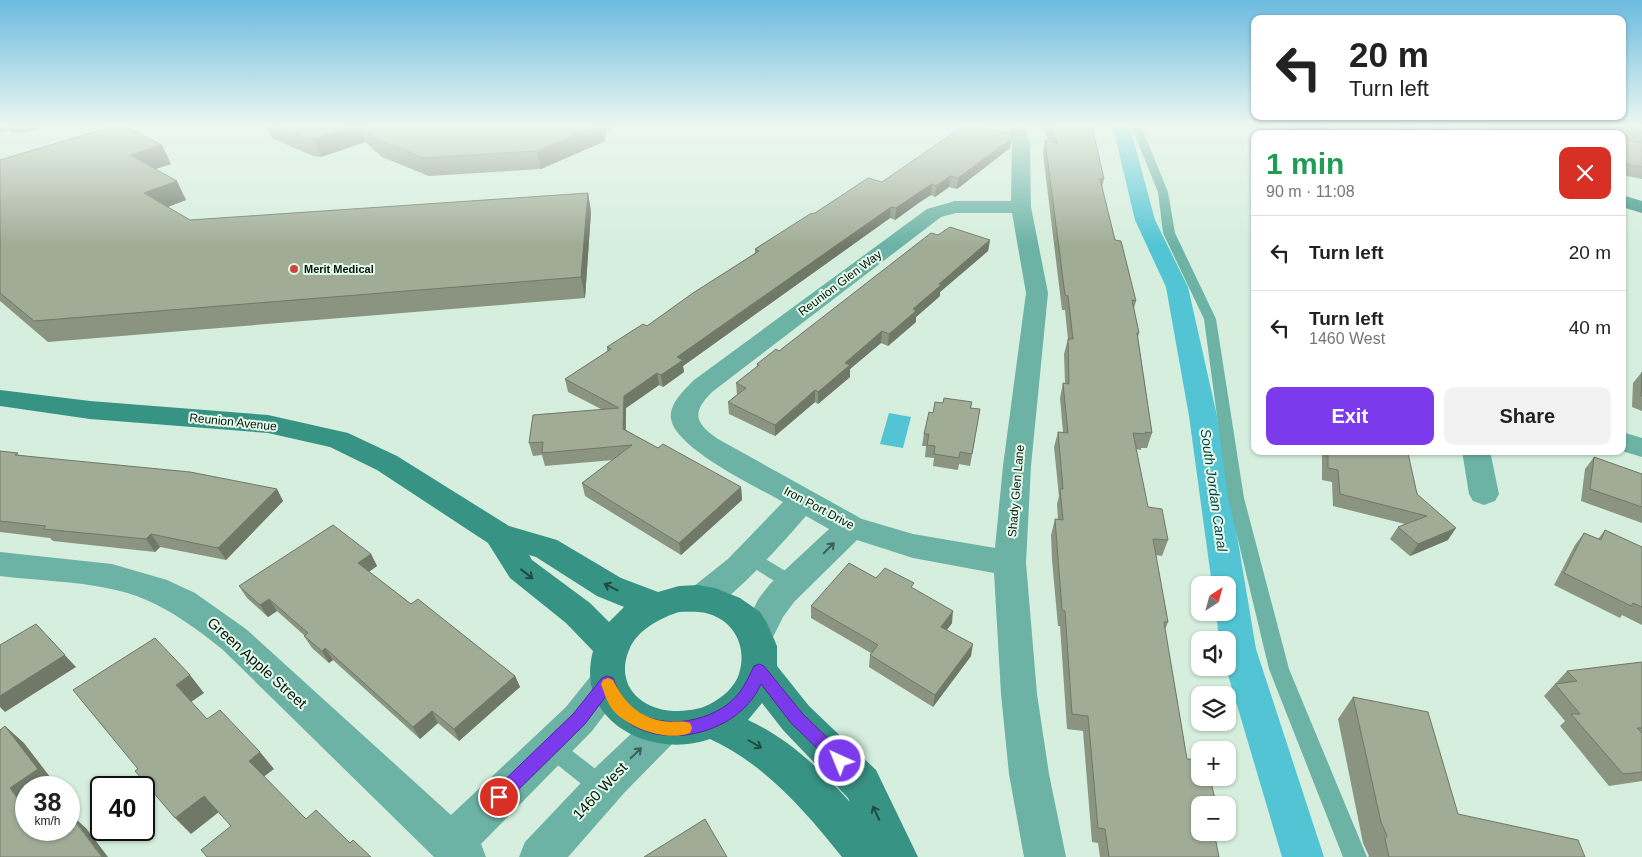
<!DOCTYPE html>
<meta charset="utf-8">
<style>
:root{--surface:#fff;--page:#f2f2f2;--text:#222;--muted:#767676;--line:#e0e0e0;--accent:#7c3aed}
body{margin:0;font-family:Arial,sans-serif;background:var(--page);color:var(--text);height:100vh;display:flex;flex-direction:column;font-size:19px;white-space:nowrap}
*{box-sizing:border-box;margin:0}
p{font-size:16px;color:var(--muted)}
.icon{flex:none;width:28px;height:28px;fill:none;stroke:currentColor;stroke-width:2;stroke-linecap:round;stroke-linejoin:round}
.map{position:relative;flex:1;overflow:hidden}
.panel{position:absolute;left:1251px;top:130px;width:375px;height:325px;display:flex;flex-direction:column;background:var(--surface);border-radius:10px;box-shadow:0 1px 4px #0004}
.panel>*{flex:none}
.guide{position:absolute;left:1251px;top:15px;width:375px;height:105px;border-radius:10px;box-shadow:0 1px 4px #0004;background:#fff;color:var(--text);overflow:hidden}
.needle{width:32px;rotate:36deg}
.buttons{position:absolute;left:1191px;top:576px;display:grid;gap:10px}
.buttons a{display:grid;place-items:center;width:45px;height:45px;border-radius:10px;background:var(--surface);box-shadow:0 1px 4px #0004;font-size:25px}
.speed{position:absolute;left:15px;top:776px;display:flex;gap:10px;font-size:25px;font-weight:700;text-align:center}
.speed>*{display:grid;place-content:center;width:65px;height:65px;border-radius:50%;background:var(--surface);box-shadow:0 1px 4px #0004;line-height:1}
.speed small{font-size:12px;font-weight:400}
.speed .limit{border:2px solid #111;border-radius:8px;background:#fff;color:#111}
.pin{position:absolute;display:grid;place-items:center;width:42px;height:42px;color:#fff;margin:-21px;border:2px solid #fff;border-radius:50%;box-shadow:0 1px 5px #0007}
.me{position:absolute;width:55px;margin:-28px;rotate:316deg;stroke-linejoin:round;filter:drop-shadow(0 0 4px #0008)}
.turn{display:flex;align-items:center;gap:18px;height:105px;padding:0 15px;font-size:22px}
.turn .icon{width:65px;height:65px;stroke-width:2.5}
.turn b{display:block;font-size:35px;line-height:42px}
.round{display:grid;place-items:center;flex:none;width:52px;height:52px;border-radius:10px;background:var(--page)}
.summary{display:flex;align-items:center;justify-content:space-between;height:85px;padding:0 15px}
h1{font-size:30px;font-weight:600;line-height:38px;color:#1e9e55}
.action{display:flex;gap:10px;margin-top:auto;padding:10px 15px}
.action a{flex:1;height:58px;border-radius:10px;background:var(--accent);color:#fff;font-size:20px;font-weight:600;line-height:58px;text-align:center}
.action a+a{background:var(--page);color:var(--text)}
ul{padding:0;list-style:none}
li{display:flex;align-items:center;gap:15px;height:75px;padding:0 15px;border-top:1px solid var(--line)}
li div{flex:1}
li b{display:block;font-size:19px}
li em{font-style:normal}
.map>svg:first-child{display:block}
</style>
<div class="map">
<svg width="1642" height="857" viewBox="0 0 1642 857">
<rect width="100%" height="100%" fill="#d5eedd"/>
<path fill="#53c4d3" d="M889 413 911 417 903 448 880 444Z"/>
<g fill="none" stroke-linecap="round" stroke-linejoin="round">
<path fill="#53c4d3" fill-rule="evenodd" d="M1110 126H1127L1131 131 1155 220 1188 287 1217 416 1256 649 1324 857H1282L1226 668H1228V640H1219L1216 612H1228V585H1212L1189 416 1166 287 1135 220 1114 132Z"/>
<path fill="#6cb2a5" fill-rule="evenodd" d="M5 126 10 129 8 131 0 133V127Z
M1131 126H1141L1168 192 1175 233 1216 319 1244 498 1289 669 1367 857H1343L1269 669 1228 498 1204 319 1163 233 1158 192Z
M750 550 799 579 802 584 799 589 793 591 787 589 744 562 741 557 744 552Z
M551 737 558 740 611 781 614 788 611 795 603 799 595 795 544 754 540 747 544 740Z"/>
<path fill="#6cb2a5" fill-rule="evenodd" d="M1009 126H1025L1030 144 1031 207 1048 293 1031 466 1026 563 1037 694 1049 774 1066 857H1024L1009 774 1001 694 994 573 913 558 857 540 794 602 783 617 769 645 757 649 745 645 740 635 759 598 770 584 829 529 806 516C790 534 723 613 700 612 697 612 692 610 689 608L684 599 689 590 728 559 783 502C757 487 676 449 671 419 669 404 684 390 694 380L927 209 955 201H1011L1012 144ZM956 213H1012L1026 293 1003 466 995 548 913 534 862 519 718 439C695 423 691 413 712 392L941 217Z
M1400 126H1416L1412 134H1395Z
M1435 126H1451L1448 134H1431Z
M1622 432 1642 438V457L1622 451Z
M1462 451H1490L1499 494 1495 501 1484 505 1473 501 1469 494Z
M0 552 112 564 167 580 195 593 246 629 451 815 566 707 594 672 607 667 620 672 625 683 620 694 592 731 481 844 486 857H434L222 649C198 630 173 611 144 599 102 581 46 582 0 576Z
M663 711 676 716 682 728 676 740 625 792 568 857H519L525 842 597 766 650 716Z"/>
<path fill="#379384" fill-rule="evenodd" d="M1288 126H1318L1336 130 1338 134H1307L1290 130Z
M1622 195 1642 201V213L1622 207Z
M0 390 90 401 268 415 348 433 397 456 509 526 557 540 621 578 658 592 679 586 698 585 715 588 740 598 760 612 767 623 777 646V666L809 706 876 770 918 857H842C804 810 766 765 710 739 651 760 574 721 593 651L566 623 510 578 488 543 377 470 330 447 268 433 90 419 0 406ZM529 555 536 557 597 596 624 607 609 622 590 603 532 560ZM679 612C689 612 700 611 709 614 736 622 747 649 739 674 735 687 722 698 710 704 699 710 686 711 673 711 639 709 615 684 629 650 637 630 660 618 679 612ZM762 703 783 730 848 798 850 802C820 769 789 739 748 720Z"/>
</g>
<path fill="#8a9480" d="M267 126H617L606 131 605 141 541 169 429 176 382 157 365 142 321 157 313 156 272 138Z
M1041 126H1092L1104 179 1102 187 1115 240 1136 301 1134 308 1139 333 1138 337 1152 433 1147 448H1141V450L1136 449 1148 507 1168 540 1162 556 1156 555 1168 622 1165 630 1187 759 1215 799 1211 805H1200L1219 857H1100L1098 843 1092 842 1083 731 1067 729 1060 626H1058L1052 560 1051 535 1055 519 1058 520 1057 504 1059 496 1054 447 1058 432H1063L1060 398 1063 383H1065L1064 354 1068 339 1065 310H1062L1043 153 1045 140 1049 141Z
M1489 126H1642V143L1627 140 1642 143V179L1622 175V134H1486Z
M1012 138 1010 148 957 189 949 187 935 197 931 195 920 202 895 220 890 218 683 366 684 372 663 387 659 385 626 408V430L658 448 741 487 742 500 681 555 585 496 582 483 613 460 545 466 542 455 533 456 529 443 601 409 568 392 565 379 607 352V347L647 326 755 253V249L815 213 882 182Z
M0 160 171 164 155 169 186 200 168 207 190 220 588 193 591 212 585 298 48 342 0 301Z
M938 235 990 240 988 251 940 292V296L916 317V322L888 346 881 343 850 369V377L818 404 815 402 775 436 729 414 728 402 737 395 736 383 757 367V364L779 351Z
M1642 372V411L1632 407 1633 383Z
M972 402 971 408 978 421 970 466 959 464 958 470 933 466 934 458 925 457 926 446H922L924 434 933 413 943 403Z
M0 451 20 455 277 489 283 501 226 560 160 547 155 552 53 541 50 538 0 532Z
M1322 451H1402L1417 494 1448 540 1410 556 1390 539 1398 527 1405 524 1333 506 1332 482 1322 480Z
M1594 457 1642 474V523L1581 501 1585 469Z
M1605 530 1642 547V625L1622 615 1620 618 1554 585 1575 545 1584 533 1598 539Z
M371 554 377 566 369 572 411 604 515 676 520 687 459 741 438 723 420 739 333 660 329 663 312 648 304 636H305L277 611 268 617 247 598 239 586Z
M876 578 913 589 952 623 947 630 971 656 933 707 869 667 870 655 871 653 811 618V606Z
M1642 662V781L1609 786 1560 726 1565 721 1544 696 1555 684H1556V683L1567 671Z
M1353 697 1458 814 1585 857H1368L1369 856 1363 843 1338 719Z"/>
<path fill="#707868" d="M8 126H45L26 132 12 133Z
M354 126H360L365 142 321 157 314 139Z
M596 126H617L606 131 605 141 541 169 537 151Z
M1012 138 1010 148 957 189 958 178Z
M162 145 171 164 140 174 130 155Z
M950 176 949 187 935 197 936 186Z
M177 181 186 200 154 212 144 193Z
M932 184 931 195 920 202 895 220 896 208 921 191Z
M588 193 591 212 585 298 581 277Z
M891 207 890 218 683 366 684 372 663 387 661 375 677 357Z
M990 240 988 251 940 292V296L916 317V322L888 346 889 334 913 309 939 284Z
M882 331 881 343 850 369V377L818 404V392L845 363Z
M657 373 659 385 626 408 625 442 623 429 624 396Z
M815 390V402L775 436V425Z
M741 487 742 500 681 555 679 543Z
M277 489 283 501 226 560 218 548Z
M1456 528 1448 540 1410 556 1418 544Z
M151 534 160 547 155 552 146 539Z
M371 554 377 566 364 575 358 563Z
M269 599 277 611 268 617 260 605Z
M953 611 952 623 940 639 941 627Z
M36 624 76 667 5 712 0 707V696Z
M973 644 971 656 933 707 935 695Z
M325 648 333 660 329 663 322 651Z
M190 675 204 693 191 702 176 685Z
M515 676 520 687 459 741 454 729Z
M432 711 438 723 420 739 413 727Z
M5 726 24 743 57 786 54 788H26V810L10 788Z
M260 752 274 769 262 778 249 761Z
M204 796 219 812 191 834 175 818Z
M69 813 86 828 108 857H102Z"/>
<path fill="#a0ac95" stroke="#707868" d="M114 126H125L162 145 130 155 177 181 144 193 190 220 588 193 581 277 34 321 0 293V160Z
M277 126H354L314 139 306 138Z
M361 126H596L537 151 424 158 376 139Z
M963 126H979L1012 134V138L958 178 950 176 936 186 932 184 921 191 896 208 891 207 677 357 683 360 661 375 657 373 624 396 623 429 658 448 663 444 741 487 679 543 582 483 632 445 542 453 543 442 529 443 533 415 619 408 565 379 611 349 607 347 643 324 647 326 693 293 759 251 755 249 810 214 815 213 868 178 882 182Z
M1050 126H1092L1104 179H1100L1115 240 1121 241 1136 301 1132 300 1139 333H1137L1152 433 1145 432 1146 434 1133 433 1148 507 1162 509 1168 540 1153 539 1168 622H1164L1187 759 1200 760V778H1210L1215 799 1208 798 1209 805H1200V832H1214L1219 857H1109L1105 829 1098 828 1088 716 1072 714 1065 611 1062 610 1055 519 1063 520 1060 489H1063L1058 432 1068 433 1063 383 1069 384 1068 339H1073L1068 296 1065 295 1045 140 1058 144Z
M1490 126H1642V131L1627 128 1626 140 1642 143V167L1622 163V134H1487Z
M950 227 990 240 939 284 941 285 913 309 916 311 889 334 882 331 845 363 850 365 818 392 815 390 775 425 728 402 746 388 736 383 759 365 757 364 776 349 779 351 931 233 938 235Z
M1642 372V396H1641Z
M944 398 972 402 970 408 980 409 972 454 960 452 959 458 934 454 935 446 927 445 929 434H924L929 412 933 413 935 402 943 403Z
M0 451 18 453 15 455 190 472 277 489 218 548 151 534 146 539 43 529 46 526 0 521Z
M1328 451H1402L1408 453 1417 494 1456 528 1418 544 1398 527 1427 516 1340 494 1338 470 1328 468Z
M1594 457 1642 474V507L1590 489Z
M333 525 371 554 358 563 411 604 418 599 515 676 454 729 432 711 413 727 325 648 322 651 304 636 308 633 269 599 260 605 239 586Z
M1605 530 1642 547V607L1633 603 1631 606 1564 573 1584 533 1601 540Z
M849 563 876 578 885 568 914 583 911 587 953 611 941 627 973 644 935 695 870 655 878 645 811 606Z
M36 624 65 655 0 696V645Z
M155 638 190 675 176 685 207 719 220 710 260 752 249 761 306 819 316 810 350 843 353 840 371 857H207L201 850 231 826 204 796 175 818 135 771 138 769 73 690Z
M1642 662V728H1637L1642 733V772L1623 774 1571 714H1580L1555 684 1577 681 1567 671Z
M1353 697 1428 712 1458 814 1578 840 1585 857H1389L1385 839 1387 836 1381 822Z
M5 726 38 769 10 788 26 810V830H69V814L102 857H0V730Z
M705 819 727 857H644Z"/>
<defs><path id="oneway-shaft" d="M-6 0H5M1.5-3L5.5 0L1.5 3" fill="none" stroke-width="1.6" stroke-linecap="round" stroke-linejoin="round" transform="scale(1.25)"/></defs>
<g stroke="#3a6258">
<use href="#oneway-shaft" transform="translate(829 548) rotate(-45)"/>
<use href="#oneway-shaft" transform="translate(636 753) rotate(-44)"/>
</g>
<g stroke="#1e4c41">
<use href="#oneway-shaft" transform="translate(527 574) rotate(38)"/>
<use href="#oneway-shaft" transform="translate(611 587) rotate(-154)"/>
<use href="#oneway-shaft" transform="translate(755 744) rotate(30)"/>
<use href="#oneway-shaft" transform="translate(876 813) rotate(-116)"/>
</g>
<linearGradient id="sky" x2="0" y2="1"><stop stop-color="#6cbae0"/><stop offset="0.51" stop-color="#ecf7f0"/><stop offset="1" stop-color="#ecf7f0" stop-opacity="0"/></linearGradient>
<rect width="1642" height="246" fill="url(#sky)"/>
<path fill="#7c3aed" stroke="#51269a" d="M759 664 764 666 802 713 846 756 848 761 846 766 840 768 835 766 791 723 761 684C736 742 635 758 606 696L585 724 505 803 499 805 493 803 490 797 493 791 573 714 602 678 607 676 613 678C616 685 619 693 623 699 647 731 699 726 728 704 741 694 747 681 754 666Z"/>
<path fill="#f59e0b" d="M608 678 613 680C624 702 637 716 662 721 672 723 681 720 690 723L692 728 690 733C667 742 627 728 612 709 607 702 604 692 601 684L603 680Z"/>
<circle fill="#d0423e" stroke="#e3fbea" stroke-width="2" cx="294" cy="269" r="5"/>
<g text-anchor="middle" stroke-width="4" stroke-linejoin="round" paint-order="stroke">
<g font-size="11" font-weight="bold" fill="#09110b" stroke="#e3fbea" text-anchor="start">
<text x="304" y="273">Merit Medical</text>
</g>
<g font-size="12" fill="#09110b" stroke="#e3fbea">
<text transform="translate(840 283) rotate(-37)" y="4">Reunion Glen Way</text>
<text transform="translate(233 422) rotate(6)" y="4">Reunion Avenue</text>
<text transform="translate(1016 491) rotate(-85)" y="4">Shady Glen Lane</text>
<text transform="translate(819 508) rotate(28)" y="4">Iron Port Drive</text>
</g>
<g font-size="14" font-style="italic" fill="#063d43" stroke="#e3fbea">
<text transform="translate(1214 490) rotate(82)" y="5">South Jordan Canal</text>
</g>
<g font-size="15" fill="#09110b" stroke="#e3fbea">
<text transform="translate(257 663) rotate(42)" y="5">Green Apple Street</text>
<text transform="translate(600 791) rotate(-47)" y="5">1460 West</text>
</g>
</g>
</svg>
<div class="buttons">
<a><svg class="needle" viewBox="-14 -14 28 28"><path d="M0-13l5 13h-10z" fill="#e53935"/><path d="M0 13l5-13h-10z" fill="#767676"/></svg></a>
<a><svg class="icon" aria-label="sound" viewBox="0 0 24 24"><path d="M4 9h4l5-4v14l-5-4H4zM17 9q2 3 0 6"/></svg></a>
<a><svg class="icon" aria-label="layers" viewBox="0 0 24 24"><path d="M12 4l9 5-9 5-9-5zM3 14l9 5 9-5"/></svg></a>
<a>+</a>
<a>−</a>
</div>
<div class="speed"><div>38<small>km/h</small></div><div class="limit">40</div></div>
<div class="pin" style="left:499px;top:797px;background:#d93025"><svg class="icon" aria-label="arrive" viewBox="0 0 24 24"><path d="M6 21V4h12l-3 4 3 4H6"/></svg></div>
<svg class="me" style="left:840px;top:761px" viewBox="-20 -20 40 40"><circle r="17" fill="#7c3aed" stroke="#fff" stroke-width="3"/><path d="M0-11L8 9 0 5-8 9z" fill="#fff"/></svg>
<div class="guide">
<div class="turn"><svg class="icon" aria-label="left" viewBox="0 0 24 24"><path d="M17 20v-9H6M10 6l-5 5 5 5"/></svg><div><b>20 m</b>Turn left</div></div>
</div>
<section class="panel">
<div class="summary"><div><h1>1 min</h1><p>90 m · 11:08</p></div><a class="round" style="background:#d93025;color:#fff"><svg class="icon" aria-label="close" viewBox="0 0 24 24"><path d="M6 6l12 12M18 6L6 18"/></svg></a></div>
<ul>
<li><svg class="icon" aria-label="left" viewBox="0 0 24 24"><path d="M17 20v-9H6M10 6l-5 5 5 5"/></svg><div><b>Turn left</b></div><em>20 m</em></li>
<li><svg class="icon" aria-label="left" viewBox="0 0 24 24"><path d="M17 20v-9H6M10 6l-5 5 5 5"/></svg><div><b>Turn left</b><p>1460 West</p></div><em>40 m</em></li>
</ul>
<div class="action"><a>Exit</a><a>Share</a></div>
</section>
</div>
